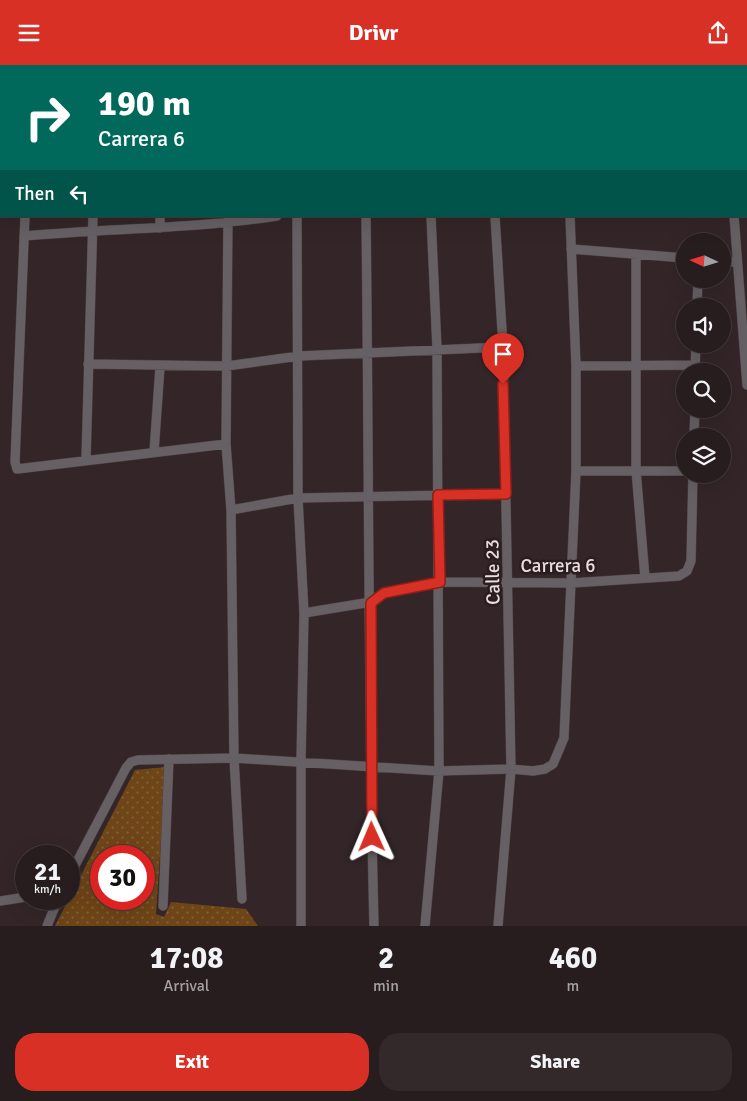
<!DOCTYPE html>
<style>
:root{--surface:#271c1e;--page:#33292b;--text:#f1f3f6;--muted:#a4a1a4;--line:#433a3c;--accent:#d93025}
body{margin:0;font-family:Signika,sans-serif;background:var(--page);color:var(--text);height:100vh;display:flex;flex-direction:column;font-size:19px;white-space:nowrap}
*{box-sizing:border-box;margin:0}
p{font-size:16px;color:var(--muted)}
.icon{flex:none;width:28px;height:28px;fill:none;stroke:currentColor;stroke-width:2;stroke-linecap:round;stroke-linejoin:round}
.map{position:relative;height:861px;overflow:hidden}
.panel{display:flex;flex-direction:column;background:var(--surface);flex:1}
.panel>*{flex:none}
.guide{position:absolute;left:0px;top:0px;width:748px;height:152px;box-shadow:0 5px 20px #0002,0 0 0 1px var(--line);background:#00695c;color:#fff;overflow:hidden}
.needle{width:32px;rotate:274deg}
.buttons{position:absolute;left:676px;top:168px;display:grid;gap:10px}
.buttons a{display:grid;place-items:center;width:55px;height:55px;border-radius:50%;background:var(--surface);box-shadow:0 5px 20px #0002,0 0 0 1px var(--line);font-size:25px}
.speed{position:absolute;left:15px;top:780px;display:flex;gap:10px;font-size:25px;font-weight:700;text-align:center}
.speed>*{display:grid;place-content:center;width:65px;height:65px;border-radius:50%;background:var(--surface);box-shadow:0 5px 20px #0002,0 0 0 1px var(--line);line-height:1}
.speed small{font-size:12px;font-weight:400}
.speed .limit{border:8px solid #d22;background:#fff;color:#111}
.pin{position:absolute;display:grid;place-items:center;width:42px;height:42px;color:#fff;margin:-51px -21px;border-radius:50% 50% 50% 0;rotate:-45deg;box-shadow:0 0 5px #0007}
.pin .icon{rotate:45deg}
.me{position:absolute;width:55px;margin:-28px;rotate:359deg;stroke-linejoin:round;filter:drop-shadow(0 0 4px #0008)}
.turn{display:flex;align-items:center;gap:18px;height:105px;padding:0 15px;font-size:22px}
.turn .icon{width:65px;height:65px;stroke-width:2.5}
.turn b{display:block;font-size:35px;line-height:42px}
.then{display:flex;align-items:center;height:48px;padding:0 15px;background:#0003;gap:10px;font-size:19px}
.eta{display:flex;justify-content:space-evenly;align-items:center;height:85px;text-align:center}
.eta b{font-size:30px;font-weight:800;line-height:35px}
.cta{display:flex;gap:10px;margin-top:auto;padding:10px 15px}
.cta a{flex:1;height:58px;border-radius:20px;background:var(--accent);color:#fff;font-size:20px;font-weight:800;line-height:58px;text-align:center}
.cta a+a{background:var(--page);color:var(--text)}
header{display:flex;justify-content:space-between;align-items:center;height:65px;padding:0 15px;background:var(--accent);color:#fff;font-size:22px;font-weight:800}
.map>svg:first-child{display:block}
</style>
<header><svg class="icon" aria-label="menu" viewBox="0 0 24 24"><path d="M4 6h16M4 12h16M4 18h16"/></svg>Drivr<svg class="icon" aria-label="share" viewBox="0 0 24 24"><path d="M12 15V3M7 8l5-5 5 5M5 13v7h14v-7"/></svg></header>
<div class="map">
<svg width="747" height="861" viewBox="0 0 747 861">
<defs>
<pattern id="grass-dots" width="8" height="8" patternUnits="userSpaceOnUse" patternTransform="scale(1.25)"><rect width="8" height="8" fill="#6e4517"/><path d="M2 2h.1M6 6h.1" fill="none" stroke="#835f38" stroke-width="1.8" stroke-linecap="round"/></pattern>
</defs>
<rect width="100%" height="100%" fill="#342628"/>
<path fill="url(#grass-dots)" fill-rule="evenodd" d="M166 702 156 849 164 852 171 837 246 844 258 861H55L135 705ZM101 791H144V834H101Z"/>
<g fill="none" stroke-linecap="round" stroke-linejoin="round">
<defs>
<path id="minor" d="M222 0V1
M291 0V1
M363 0V1
M427 0V1
M492 0V1
M566 0V1
M725 0V1
M47 1 48 0
M95 1V0
M159 1V0
M746 43H747
M746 135H747
M25 151 15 397 17 404 226 379
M160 151V163
M228 151 226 379 231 445 234 693 242 834
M297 151 298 433 304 548 301 696V861
M366 151C369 388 368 624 374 861
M495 151 503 282 511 704 498 861
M734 151 747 320
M24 171C109 163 193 164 277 151
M571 184 685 193
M636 189V405L645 513
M722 197H737
M697 241 698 214
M88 299 227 301 299 291 503 282
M576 301 696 300
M695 306 696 279
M694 371 695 344
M154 387 160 302
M86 394 93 151
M576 406H685
M231 445 298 433 506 429
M304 548 371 537 384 528 439 517 572 518 679 511 687 506 691 496 693 409
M69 812 126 703 131 697 138 695 234 693 439 706 511 704 533 706 545 704 553 699 564 673 576 406V301L570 151
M0 836 26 832
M163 841 169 694
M47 861 58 834
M425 861 439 706 437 284 431 151"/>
</defs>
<use href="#minor" stroke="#514345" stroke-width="10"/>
<use href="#minor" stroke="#666064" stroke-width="9"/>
</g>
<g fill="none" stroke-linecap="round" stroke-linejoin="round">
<defs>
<path id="route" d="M372 772 371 538 384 528 440 517 438 430 506 429 503 319"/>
</defs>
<use href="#route" stroke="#8d1f18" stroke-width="12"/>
<use href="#route" stroke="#d93025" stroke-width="9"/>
</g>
<g text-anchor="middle" stroke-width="5" stroke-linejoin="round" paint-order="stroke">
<g font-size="19" fill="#e8dedf" stroke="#2a1c1f">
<text x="558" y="507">Carrera 6</text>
<text transform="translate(492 507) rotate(-91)" y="7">Calle 23</text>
</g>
</g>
</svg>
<div class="buttons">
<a><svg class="needle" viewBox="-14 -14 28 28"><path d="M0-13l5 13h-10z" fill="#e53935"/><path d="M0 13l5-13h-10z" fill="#a4a1a4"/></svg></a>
<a><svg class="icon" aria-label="sound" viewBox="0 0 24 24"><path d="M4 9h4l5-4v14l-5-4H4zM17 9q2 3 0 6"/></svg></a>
<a><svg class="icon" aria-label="search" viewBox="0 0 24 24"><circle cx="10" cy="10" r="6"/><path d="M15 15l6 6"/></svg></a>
<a><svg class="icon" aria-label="layers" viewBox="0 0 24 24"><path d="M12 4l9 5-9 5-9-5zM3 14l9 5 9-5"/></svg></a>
</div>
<div class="speed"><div>21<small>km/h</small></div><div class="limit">30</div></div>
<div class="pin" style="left:503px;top:319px;background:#d93025"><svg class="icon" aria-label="arrive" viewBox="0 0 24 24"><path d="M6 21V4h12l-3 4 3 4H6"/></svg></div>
<svg class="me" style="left:372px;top:772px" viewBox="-20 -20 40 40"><path d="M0-17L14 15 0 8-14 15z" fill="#d93025" stroke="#fff" stroke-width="4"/></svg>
<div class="guide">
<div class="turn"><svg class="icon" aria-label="right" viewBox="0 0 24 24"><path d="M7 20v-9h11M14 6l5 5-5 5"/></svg><div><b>190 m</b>Carrera 6</div></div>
<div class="then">Then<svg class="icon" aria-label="left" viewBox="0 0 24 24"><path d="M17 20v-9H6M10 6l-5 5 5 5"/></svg></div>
</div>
</div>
<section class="panel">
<div class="eta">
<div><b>17:08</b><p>Arrival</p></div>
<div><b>2</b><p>min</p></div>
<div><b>460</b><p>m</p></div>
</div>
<div class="cta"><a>Exit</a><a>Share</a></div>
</section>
